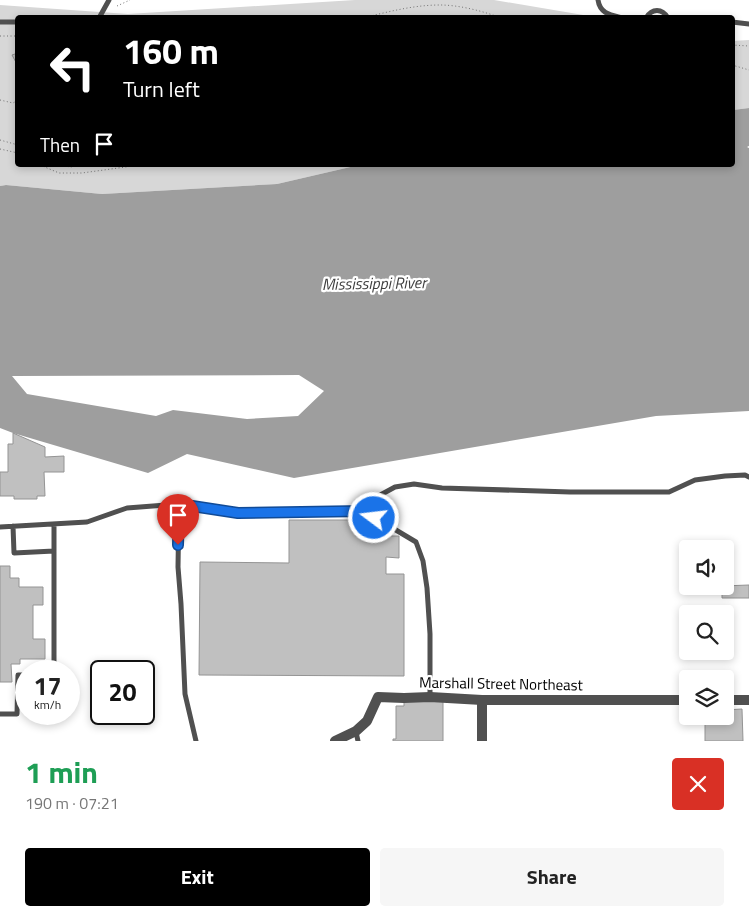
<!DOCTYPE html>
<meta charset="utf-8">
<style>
:root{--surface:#fff;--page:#f6f6f6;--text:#222;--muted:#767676;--accent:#000}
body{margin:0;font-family:"Titillium Web",sans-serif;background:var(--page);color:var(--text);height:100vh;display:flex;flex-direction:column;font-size:19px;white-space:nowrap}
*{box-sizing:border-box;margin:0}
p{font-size:16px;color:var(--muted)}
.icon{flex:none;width:28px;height:28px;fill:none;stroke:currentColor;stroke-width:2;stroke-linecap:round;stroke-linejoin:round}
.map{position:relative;height:741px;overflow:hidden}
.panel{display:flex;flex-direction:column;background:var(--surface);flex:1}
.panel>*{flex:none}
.guide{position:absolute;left:15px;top:15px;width:720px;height:152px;border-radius:5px;box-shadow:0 2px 8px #0003;background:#000;color:#fff;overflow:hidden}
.controls{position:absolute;left:679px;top:540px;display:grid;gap:10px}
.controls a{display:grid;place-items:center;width:55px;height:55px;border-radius:5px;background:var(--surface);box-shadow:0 2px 8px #0003;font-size:25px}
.speed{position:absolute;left:15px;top:660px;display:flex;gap:10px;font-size:25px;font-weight:700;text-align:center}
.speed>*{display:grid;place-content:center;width:65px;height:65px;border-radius:50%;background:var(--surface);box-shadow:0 2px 8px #0003;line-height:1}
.speed small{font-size:12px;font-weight:400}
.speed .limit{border:2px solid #111;border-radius:8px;background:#fff;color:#111}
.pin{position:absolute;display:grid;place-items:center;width:42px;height:42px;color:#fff;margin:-51px -21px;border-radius:50% 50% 50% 0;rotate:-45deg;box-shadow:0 0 5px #0007}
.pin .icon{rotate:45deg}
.me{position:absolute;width:55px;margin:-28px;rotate:285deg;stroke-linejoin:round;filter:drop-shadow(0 0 4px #0008)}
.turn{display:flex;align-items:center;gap:18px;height:105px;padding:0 25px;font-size:22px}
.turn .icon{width:65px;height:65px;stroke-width:2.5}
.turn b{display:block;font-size:35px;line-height:42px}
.then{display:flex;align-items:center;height:48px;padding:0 25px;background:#0003;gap:10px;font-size:19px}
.round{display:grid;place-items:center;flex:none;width:52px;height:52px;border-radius:5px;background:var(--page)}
.headline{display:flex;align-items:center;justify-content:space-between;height:85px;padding:0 25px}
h1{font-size:30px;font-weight:700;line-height:38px;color:#1e9e55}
.action{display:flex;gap:10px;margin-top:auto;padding:10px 25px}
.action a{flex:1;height:58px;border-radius:5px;background:var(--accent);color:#fff;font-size:20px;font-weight:700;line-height:58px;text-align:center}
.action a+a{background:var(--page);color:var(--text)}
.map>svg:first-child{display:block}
</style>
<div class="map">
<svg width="749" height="741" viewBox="0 0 749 741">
<rect width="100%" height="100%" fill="#fff"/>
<path fill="#d7d7d7" d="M355 0H494L595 17 18 18V165H359L277 184 102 194 6 185 0 186V5L128 14Z
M749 40V108L733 110 732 41Z"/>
<path fill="#9e9e9e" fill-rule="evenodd" d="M749 108V146L747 147 749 148V411L656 416 294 478 187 454 148 473 13 433 0 428V186L6 185 102 194 277 184 359 165H732L733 110ZM299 375 324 391 298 416 247 419 173 410 156 416 27 394 12 376Z"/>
<path fill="#c0c0c0" stroke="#949494" d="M18 53V66L12 55Z
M13 433 45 447V457L64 456V472H44L45 496H37V499H14V496H0V472H8V444H13Z
M289 520H375V536H399V558L386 557V574H404V676L199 675 200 562 289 563Z
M0 566H10V578H19V587H43V605H33V639H45V659H20V664H11L12 682H0Z
M749 585V598H722V586Z
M404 698H443V741H393V739H396V706H404Z
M742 709 743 741H705V716H725V710Z"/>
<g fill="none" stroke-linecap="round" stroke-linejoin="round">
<path stroke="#727272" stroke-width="1" stroke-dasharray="1 2.5" stroke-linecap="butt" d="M117 6 130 0
M362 18C388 12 413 5 440 5 459 5 483 11 501 18
M0 36H18
M732 45 749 46
M732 65 749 70
M0 100 13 103 18 100
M0 140 18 145
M0 149 18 153
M40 165 59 173H82L140 165
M57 165 71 167 77 165"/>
<path stroke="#505050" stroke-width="5" d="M598 0C600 14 611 15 623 18
M99 18 109 0
M646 18C652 8 662 8 668 18
M682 18H706
M0 22H18
M732 22 749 24
M179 504 178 567 181 604 185 694 196 741
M364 511 371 500 395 487 414 484 442 488 570 492H669L695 480 725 476 745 475 749 477
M54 524V671
M13 526 14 553 54 551
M0 527 87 522 127 508 179 504 238 513 364 511 416 542 423 561 427 588 430 634V697
M0 714H17L18 675H26
M356 732 358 741"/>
<path stroke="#505050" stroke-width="10" d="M482 700V741
M725 700H749
M335 741 356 731 367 721 378 697 404 698 430 697 482 700H688"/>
</g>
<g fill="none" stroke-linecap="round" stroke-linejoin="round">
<defs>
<path id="route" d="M178 545 179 504 238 513 364 511 374 518"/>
</defs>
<use href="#route" stroke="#114b97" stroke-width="12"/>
<use href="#route" stroke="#1a73e8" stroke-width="9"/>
</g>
<g text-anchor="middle" stroke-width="4.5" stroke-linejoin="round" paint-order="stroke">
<g font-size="15" fill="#000" stroke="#fff">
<text transform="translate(501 684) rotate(1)" y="5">Marshall Street Northeast</text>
</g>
<g font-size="16" font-style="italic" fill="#3f3f3f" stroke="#fff">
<text transform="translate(374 283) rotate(-1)" y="6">Mississippi River</text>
</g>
</g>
</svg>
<div class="controls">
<a><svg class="icon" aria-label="sound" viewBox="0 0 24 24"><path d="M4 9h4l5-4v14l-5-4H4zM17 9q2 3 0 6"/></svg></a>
<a><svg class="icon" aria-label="search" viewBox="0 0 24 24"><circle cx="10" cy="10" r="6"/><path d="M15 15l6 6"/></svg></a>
<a><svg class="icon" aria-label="layers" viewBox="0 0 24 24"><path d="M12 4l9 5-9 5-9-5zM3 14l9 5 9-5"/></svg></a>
</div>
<div class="speed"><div>17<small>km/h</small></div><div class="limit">20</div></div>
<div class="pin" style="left:178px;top:545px;background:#d93025"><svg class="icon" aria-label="arrive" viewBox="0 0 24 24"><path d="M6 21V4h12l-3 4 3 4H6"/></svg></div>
<svg class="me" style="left:374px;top:518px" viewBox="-20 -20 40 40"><circle r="17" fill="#1a73e8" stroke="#fff" stroke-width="3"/><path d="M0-11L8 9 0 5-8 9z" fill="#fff"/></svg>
<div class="guide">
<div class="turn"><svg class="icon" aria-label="left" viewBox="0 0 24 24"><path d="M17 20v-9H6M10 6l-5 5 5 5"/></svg><div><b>160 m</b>Turn left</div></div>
<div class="then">Then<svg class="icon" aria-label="arrive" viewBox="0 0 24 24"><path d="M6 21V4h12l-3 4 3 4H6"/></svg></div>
</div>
</div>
<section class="panel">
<div class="headline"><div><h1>1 min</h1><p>190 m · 07:21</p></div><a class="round" style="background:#d93025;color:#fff"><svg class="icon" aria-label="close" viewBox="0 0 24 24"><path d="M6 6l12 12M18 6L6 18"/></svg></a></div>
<div class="action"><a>Exit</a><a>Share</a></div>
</section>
